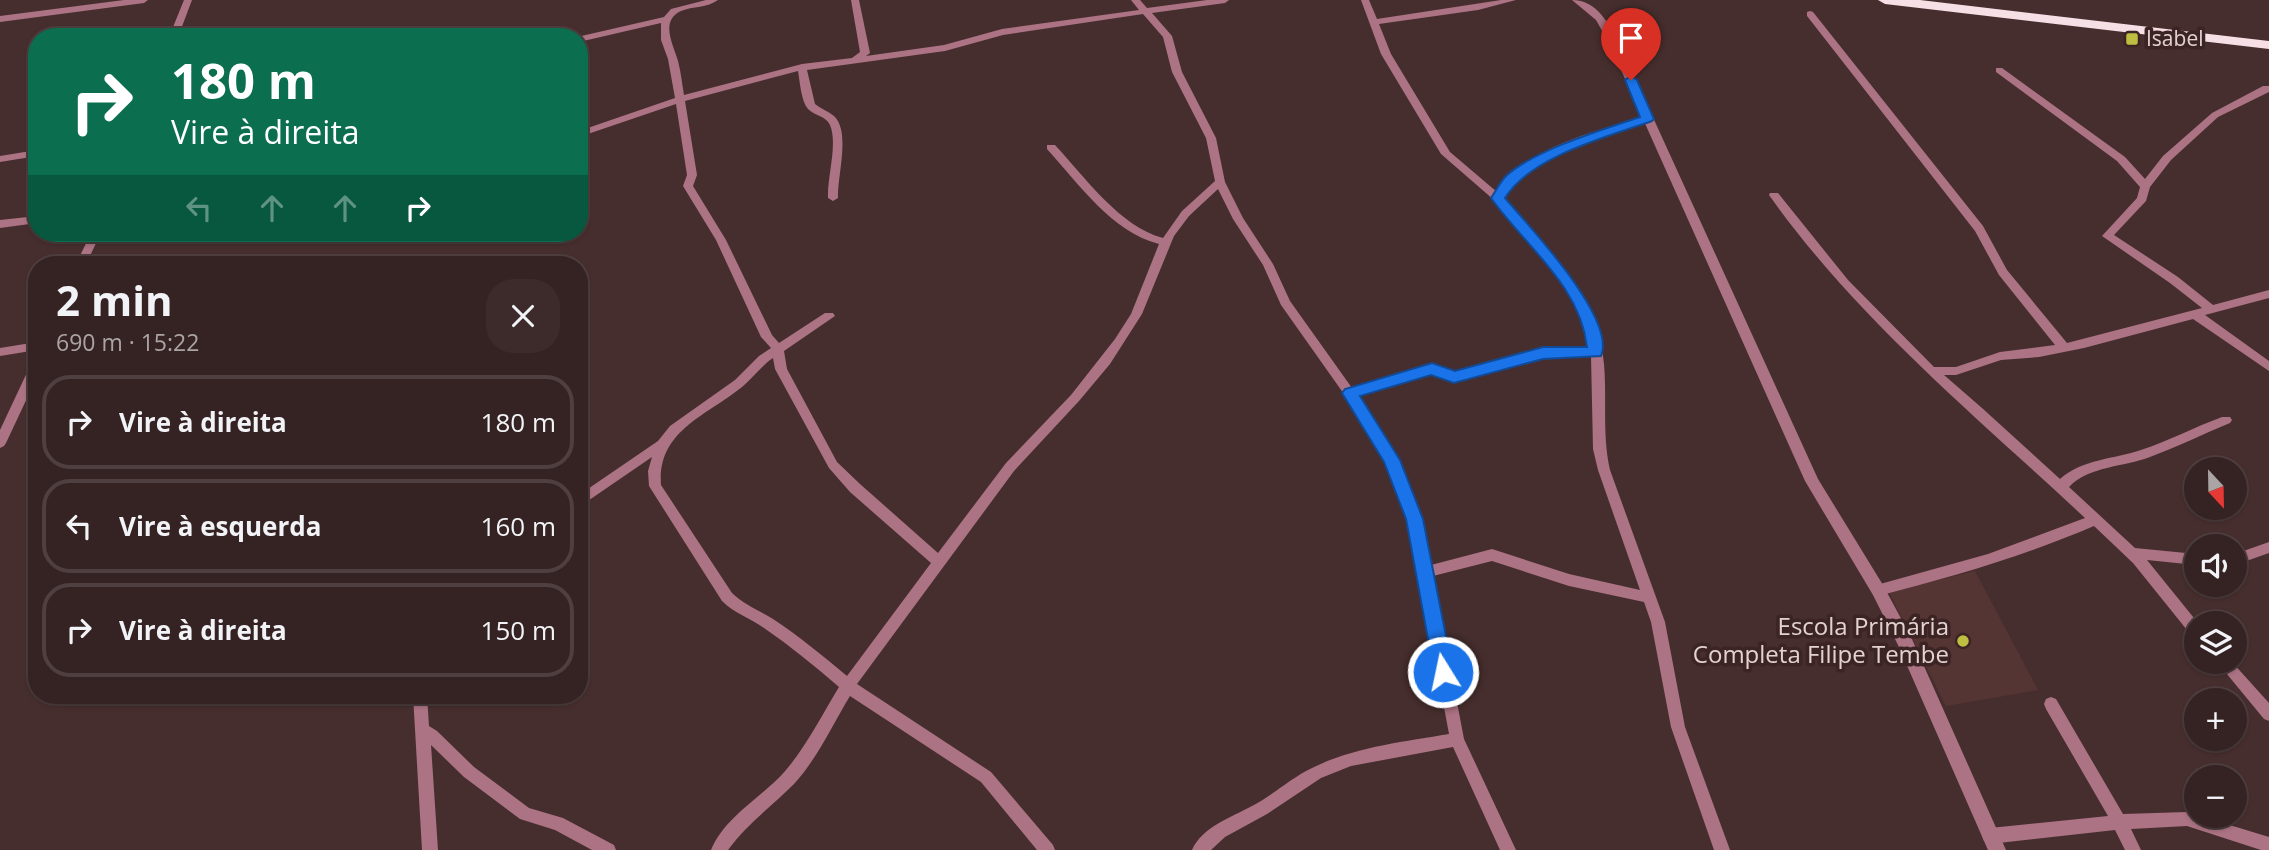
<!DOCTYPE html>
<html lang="pt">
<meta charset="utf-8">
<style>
:root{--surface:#352222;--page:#3d2a2a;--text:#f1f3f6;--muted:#aaa4a5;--line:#4f3f40}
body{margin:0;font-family:"Open Sans",sans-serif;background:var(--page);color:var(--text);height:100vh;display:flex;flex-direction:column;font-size:26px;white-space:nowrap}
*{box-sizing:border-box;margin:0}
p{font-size:23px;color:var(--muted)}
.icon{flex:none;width:38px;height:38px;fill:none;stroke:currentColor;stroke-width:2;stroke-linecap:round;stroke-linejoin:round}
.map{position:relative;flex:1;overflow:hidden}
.drawer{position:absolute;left:28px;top:256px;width:560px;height:448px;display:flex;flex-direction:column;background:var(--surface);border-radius:28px;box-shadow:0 2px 5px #0004,0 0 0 2px var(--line)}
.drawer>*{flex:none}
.hud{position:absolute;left:28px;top:28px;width:560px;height:214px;border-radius:28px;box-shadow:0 2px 5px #0004,0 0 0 2px var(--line);background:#0b6e4f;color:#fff;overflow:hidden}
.needle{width:46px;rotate:158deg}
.buttons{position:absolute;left:2184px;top:457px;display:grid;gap:14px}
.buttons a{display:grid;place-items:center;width:63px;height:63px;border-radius:50%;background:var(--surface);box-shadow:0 2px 5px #0004,0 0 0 2px var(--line);font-size:35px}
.pin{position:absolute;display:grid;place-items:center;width:60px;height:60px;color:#fff;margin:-72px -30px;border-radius:50% 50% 50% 0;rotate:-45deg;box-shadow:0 0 7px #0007}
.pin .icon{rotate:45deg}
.me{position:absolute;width:77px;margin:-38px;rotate:350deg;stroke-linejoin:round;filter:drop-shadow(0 0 5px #0008)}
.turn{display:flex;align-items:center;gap:24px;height:147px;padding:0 28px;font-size:32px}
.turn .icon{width:91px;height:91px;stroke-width:2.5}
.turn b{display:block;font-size:49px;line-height:60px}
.lanes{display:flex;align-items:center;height:66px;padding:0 28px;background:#0003;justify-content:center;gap:35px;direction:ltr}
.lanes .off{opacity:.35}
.round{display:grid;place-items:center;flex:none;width:74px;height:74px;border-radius:28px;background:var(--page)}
.overview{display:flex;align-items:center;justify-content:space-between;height:119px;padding:0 28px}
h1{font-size:42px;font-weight:700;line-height:52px}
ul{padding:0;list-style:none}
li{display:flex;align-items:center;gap:21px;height:94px;margin:0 14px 10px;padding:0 14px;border:4px solid var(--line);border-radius:28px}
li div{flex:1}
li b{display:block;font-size:26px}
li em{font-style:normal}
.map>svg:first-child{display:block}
</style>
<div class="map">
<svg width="2269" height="850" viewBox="0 0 2269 850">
<rect width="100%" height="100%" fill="#472e2e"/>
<path fill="#553434" d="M1975 571 2038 690 1946 706 1889 592Z"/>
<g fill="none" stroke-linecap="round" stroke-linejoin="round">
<path fill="#ac7384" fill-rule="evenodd" d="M124 0H148L144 3 0 22V16Z
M184 0H192L178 37H169Z
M706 0H718C707 8 693 6 681 11 659 21 674 46 678 61 681 72 682 84 684 95L802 64 852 58 860 52 851 0H859L870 53 866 56 944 45 1002 29 1139 10 1131 0H1140L1147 8 1207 0H1229L1225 3 1152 13 1172 36 1182 72 1216 138 1225 182 1243 218 1273 264 1290 301 1352 388 1432 365 1454 373 1543 349 1590 348 1587 334 1574 300 1555 271 1494 200 1441 154 1381 54 1361 0H1369L1377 19 1501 0H1516L1478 10 1379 24 1391 54 1450 152 1497 192C1528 146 1594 132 1644 117L1647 116 1652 119C1641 127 1624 129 1611 134 1571 147 1527 162 1503 198 1546 246 1598 295 1604 364 1607 399 1602 435 1610 470L1665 622 1685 727 1730 850H1714L1671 727 1651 622 1644 602 1569 586 1492 561 1433 576 1464 739 1516 850H1500L1453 747 1351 766 1321 778 1267 814 1225 837 1211 850H1192C1202 827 1232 817 1252 806 1273 795 1291 778 1312 768 1354 747 1403 742 1449 734L1415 551 1397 486 1386 463 1351 404 1281 305 1263 265 1233 219 1218 189 1189 216 1174 236 1142 314 1110 364 1079 401 1014 471 857 684 991 772 1053 845 1055 850H1037L981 782 850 696C833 724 817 759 794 784 772 806 747 824 728 850H711C726 815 762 798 786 770 807 745 822 715 839 687 815 666 790 646 764 628 750 618 734 613 722 601L649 486 648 471 652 457 579 507V495L658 441 670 426 735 380 759 356 771 348 761 337 716 240 683 186 687 175 676 104 579 137V131L675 98 668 59 661 40V23L579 42V37H577L664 17 671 9ZM1143 14 1163 37 1172 72 1206 138 1215 181 1182 211 1163 238C1120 227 1084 176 1055 145H1047V149C1079 184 1112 232 1159 244L1131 314 1115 339 1071 395 1006 463 938 553 860 484 837 462 787 369 784 351 835 316 833 313H825L779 343 772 335 726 240 693 186 697 175 685 101 798 71C800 82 801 101 808 109 815 116 826 116 830 125 838 144 827 177 828 198L833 201 838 198C837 176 851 132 834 116 828 111 821 109 815 104L807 70 945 51 1003 35ZM1591 356 1593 449 1598 470 1640 590 1569 574 1492 549 1431 565 1409 486 1396 458 1357 395 1432 373 1454 381 1543 357ZM773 358 775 369 829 468 850 492 931 563 847 676C823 656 799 636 773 619 759 610 744 605 732 593L661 485C657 431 706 416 742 387 753 378 761 366 773 358Z
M1810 11 1813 12 1983 226 2007 270 2067 343 2202 308 2170 283 2102 236 2137 198 2140 187 2117 161 1996 72V68H2002L2125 157 2145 179 2163 156 2212 113 2263 86H2269V92L2218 117 2171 160 2150 187 2146 201 2114 235 2178 277 2213 305 2269 290V298L2205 315 2269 361V371L2193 319 2084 348 2039 357 2001 360 1956 375H1944L1982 408 2060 479C2082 459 2115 459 2141 450 2168 441 2195 427 2222 417H2230L2232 420 2230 423C2203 434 2177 447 2150 457 2124 467 2089 466 2069 487L2135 548 2196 554V565L2147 560 2198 623H2196V637L2191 635 2133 563 2094 526C2024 556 1952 577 1878 596L1873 594 1871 590 1873 586 1988 554 2085 518C1976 416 1857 319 1769 195L1770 193H1778L1848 280 1934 367H1956L2000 352 2055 345 1999 275 1975 231 1807 16V12Z
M37 150V156L0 162V156Z
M37 216V223L0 228V220Z
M91 233H101L86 264H76Z
M37 342V350L0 356V348Z
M37 360V377L6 443 4 446 0 448V430L31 364Z
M2269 542V553L2235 565V554Z
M2217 662H2232L2269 703V721L2264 719Z
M413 695H427L429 726 437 731 474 767 529 808 563 818 614 845 616 850H592L555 830 520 819 464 777 431 745 438 850H422Z
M2051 697 2056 699 2123 814 2187 812 2269 837V850H2261L2187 826 2131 829 2141 850H2125L2115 830 1990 844 1984 841 1982 836 1984 831 1990 828 2108 816 2046 709 2044 704 2046 699Z"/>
<path fill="#ac7384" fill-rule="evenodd" d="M1572 0C1597 0 1608 23 1619 43L1818 479 1883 585 1911 637 2006 850H1988L1898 645 1873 595 1805 481 1609 43 1596 20Z"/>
<path fill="#f6dfe5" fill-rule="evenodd" d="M1878 0H1920L2269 41V49L1885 4Z"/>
</g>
<path fill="#1a73e8" stroke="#114b97" stroke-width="2" d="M1631 76 1637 80 1654 119 1652 121C1607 137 1531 156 1505 198 1529 226 1617 319 1601 356L1543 359 1454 383 1431 375 1360 396 1400 460 1423 519 1453 672 1450 678 1443 680 1437 678 1434 672 1406 519 1384 462 1342 393 1345 389 1432 363 1455 371 1543 347H1587C1580 285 1525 246 1491 198 1496 191 1500 182 1506 176 1534 150 1604 129 1640 117L1625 80Z"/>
<g fill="#bebf42" stroke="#3c2424" stroke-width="2.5">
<rect x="2125" y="32" width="14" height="14" rx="3.5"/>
<circle cx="1963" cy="641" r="7"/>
</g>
<g text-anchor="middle" stroke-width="7" stroke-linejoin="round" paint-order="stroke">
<g font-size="21" fill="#e3d2d2" stroke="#3c2424" text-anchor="start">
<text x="2146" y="46">Isabel</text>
</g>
<g font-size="24" fill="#e3d2d2" stroke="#3c2424" text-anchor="end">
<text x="1949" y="635">Escola Primária<tspan x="1949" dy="28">Completa Filipe Tembe</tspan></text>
</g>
</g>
</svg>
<div class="buttons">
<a><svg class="needle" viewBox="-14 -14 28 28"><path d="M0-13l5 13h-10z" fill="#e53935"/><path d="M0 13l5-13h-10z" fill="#aaa4a5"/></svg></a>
<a><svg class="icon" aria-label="sound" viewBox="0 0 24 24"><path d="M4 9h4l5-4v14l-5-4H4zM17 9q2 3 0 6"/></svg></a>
<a><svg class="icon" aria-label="layers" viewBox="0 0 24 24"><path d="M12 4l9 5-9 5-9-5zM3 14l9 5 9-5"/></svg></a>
<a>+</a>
<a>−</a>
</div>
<div class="pin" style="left:1631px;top:80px;background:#d93025"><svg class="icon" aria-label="arrive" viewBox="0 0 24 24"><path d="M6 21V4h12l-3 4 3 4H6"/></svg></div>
<svg class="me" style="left:1443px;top:672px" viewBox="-20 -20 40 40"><circle r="17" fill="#1a73e8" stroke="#fff" stroke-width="3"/><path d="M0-11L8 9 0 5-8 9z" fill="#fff"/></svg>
<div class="hud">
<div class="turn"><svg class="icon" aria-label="right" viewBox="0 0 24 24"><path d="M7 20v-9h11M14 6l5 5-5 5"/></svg><div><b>180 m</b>Vire à direita</div></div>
<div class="lanes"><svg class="icon off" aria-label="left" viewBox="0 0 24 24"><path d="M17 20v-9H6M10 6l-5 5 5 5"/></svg><svg class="icon off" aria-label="ahead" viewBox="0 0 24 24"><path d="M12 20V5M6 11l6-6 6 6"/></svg><svg class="icon off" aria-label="ahead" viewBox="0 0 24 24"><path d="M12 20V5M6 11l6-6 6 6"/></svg><svg class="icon" aria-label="right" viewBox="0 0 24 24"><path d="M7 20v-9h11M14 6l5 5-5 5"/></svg></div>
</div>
<section class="drawer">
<div class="overview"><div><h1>2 min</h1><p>690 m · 15:22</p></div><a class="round"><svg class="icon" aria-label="close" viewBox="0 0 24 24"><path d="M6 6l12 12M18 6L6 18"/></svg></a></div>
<ul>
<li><svg class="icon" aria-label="right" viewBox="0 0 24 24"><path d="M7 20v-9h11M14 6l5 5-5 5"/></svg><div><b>Vire à direita</b></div><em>180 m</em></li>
<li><svg class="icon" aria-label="left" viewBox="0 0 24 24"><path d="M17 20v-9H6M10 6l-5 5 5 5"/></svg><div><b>Vire à esquerda</b></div><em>160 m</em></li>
<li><svg class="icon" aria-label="right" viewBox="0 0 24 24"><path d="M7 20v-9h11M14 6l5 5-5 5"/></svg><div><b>Vire à direita</b></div><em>150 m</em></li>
</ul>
</section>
</div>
